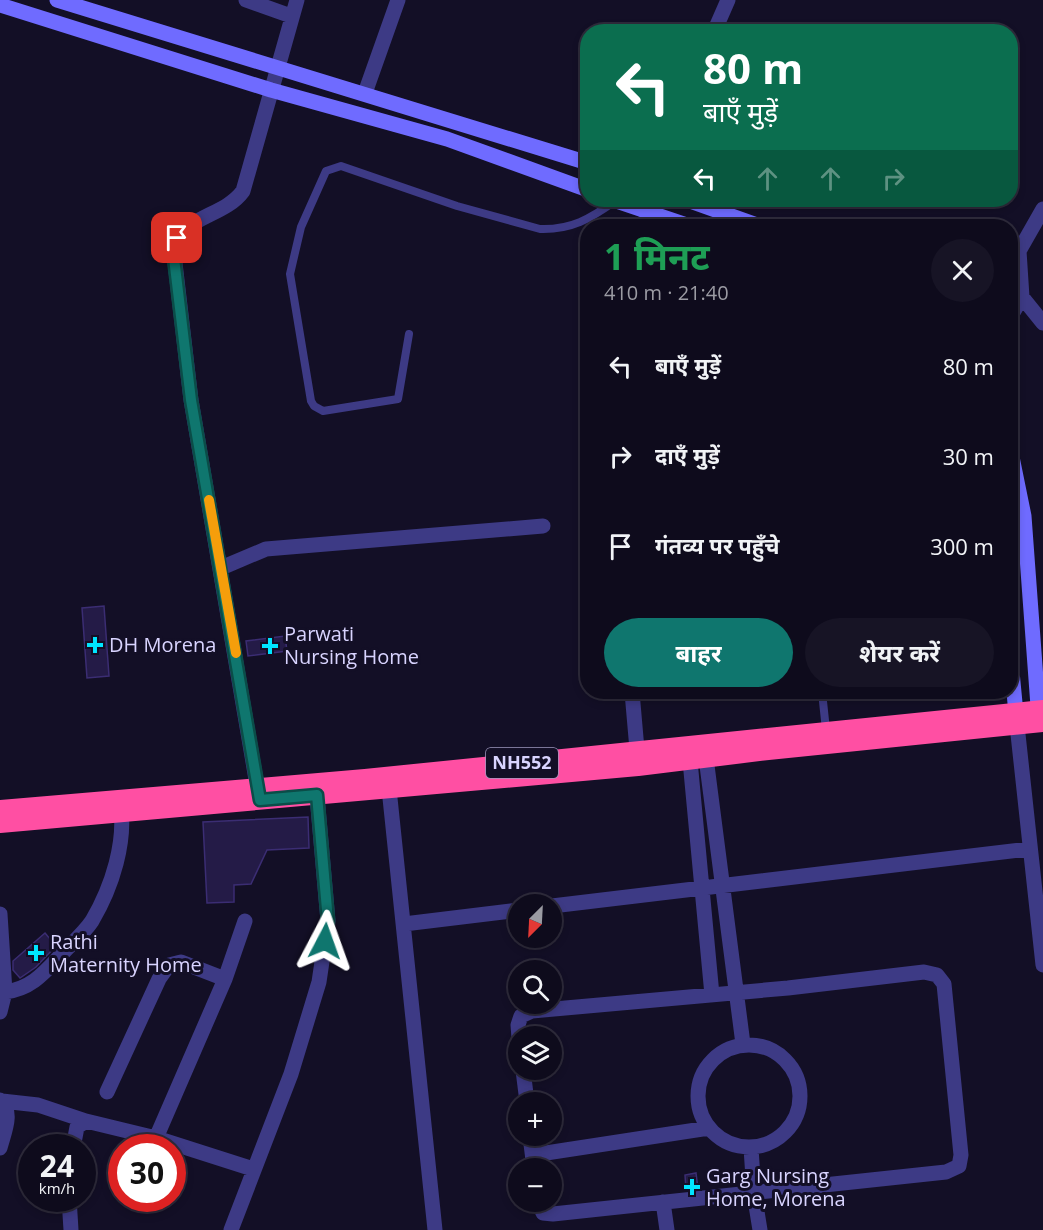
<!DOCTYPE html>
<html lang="hi">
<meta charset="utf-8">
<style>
:root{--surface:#0e0b1c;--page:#171425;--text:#f1f3f6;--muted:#9b9ba3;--line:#2e2b3b;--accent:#0f766e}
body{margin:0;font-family:"Open Sans","Noto Sans Devanagari",sans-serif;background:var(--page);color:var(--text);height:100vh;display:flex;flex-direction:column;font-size:22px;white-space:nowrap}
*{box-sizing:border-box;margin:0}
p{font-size:20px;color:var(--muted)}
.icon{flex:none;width:33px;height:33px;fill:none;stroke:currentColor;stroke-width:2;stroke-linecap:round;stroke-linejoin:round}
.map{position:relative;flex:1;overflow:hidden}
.details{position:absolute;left:580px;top:219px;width:438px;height:480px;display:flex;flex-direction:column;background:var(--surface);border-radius:24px;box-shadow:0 3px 9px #0003,0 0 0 2px var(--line)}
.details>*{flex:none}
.guide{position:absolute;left:580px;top:24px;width:438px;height:183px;border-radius:24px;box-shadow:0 3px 9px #0003,0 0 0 2px var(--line);background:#0b6e4f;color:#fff;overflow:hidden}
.needle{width:39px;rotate:204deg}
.fabs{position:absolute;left:508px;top:894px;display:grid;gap:12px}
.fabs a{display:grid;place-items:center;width:54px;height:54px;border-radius:50%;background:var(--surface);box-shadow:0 3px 9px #0003,0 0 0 2px var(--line);font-size:30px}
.speed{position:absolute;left:18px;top:1134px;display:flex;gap:12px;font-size:30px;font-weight:700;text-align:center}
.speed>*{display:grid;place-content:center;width:78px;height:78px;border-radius:50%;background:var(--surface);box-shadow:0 3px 9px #0003,0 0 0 2px var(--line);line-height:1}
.speed small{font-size:15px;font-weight:400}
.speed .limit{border:9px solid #d22;background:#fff;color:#111}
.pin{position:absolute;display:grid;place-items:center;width:51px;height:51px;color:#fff;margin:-26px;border-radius:12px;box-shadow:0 3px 9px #0006}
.me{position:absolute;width:66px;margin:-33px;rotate:4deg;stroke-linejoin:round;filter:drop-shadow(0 0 4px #0008)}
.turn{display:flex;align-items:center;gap:21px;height:126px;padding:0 24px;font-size:27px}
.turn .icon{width:78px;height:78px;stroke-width:2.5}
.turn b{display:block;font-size:42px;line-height:51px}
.lanes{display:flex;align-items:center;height:57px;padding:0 24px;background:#0003;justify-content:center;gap:30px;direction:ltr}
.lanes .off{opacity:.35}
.round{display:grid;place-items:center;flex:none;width:63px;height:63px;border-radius:32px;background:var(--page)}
.headline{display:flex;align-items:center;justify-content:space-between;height:102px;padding:0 24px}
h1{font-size:36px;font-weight:700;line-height:45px;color:#1e9e55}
.primary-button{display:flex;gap:12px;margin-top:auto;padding:12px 24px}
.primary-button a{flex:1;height:69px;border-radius:36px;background:var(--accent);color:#fff;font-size:24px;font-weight:700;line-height:69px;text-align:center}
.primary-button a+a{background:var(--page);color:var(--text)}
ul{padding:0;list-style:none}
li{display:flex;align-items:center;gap:18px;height:90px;padding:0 24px}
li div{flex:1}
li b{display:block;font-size:22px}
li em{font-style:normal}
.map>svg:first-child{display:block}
</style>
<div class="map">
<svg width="1043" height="1230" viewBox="0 0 1043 1230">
<rect width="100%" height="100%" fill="#130f26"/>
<path fill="#241b47" stroke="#3b2d73" stroke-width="1.5" d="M104 606 109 676 87 678 82 608Z
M285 636 287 651 248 656 246 641Z
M308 817 309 848 267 850 251 884 234 885V902L207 903 203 822Z
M45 933 56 946 36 967 20 978 13 970V961Z
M696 1173 698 1189 686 1190 685 1175Z"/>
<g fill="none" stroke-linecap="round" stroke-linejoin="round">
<path stroke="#3d3a85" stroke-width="8" d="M409 334 398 399 323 411 314 406 311 401 290 274 301 227 326 171 341 166 457 206 540 229C571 230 590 219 615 201
M822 692 826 730"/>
<path stroke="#3d3a85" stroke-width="15" d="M246 0 291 16
M714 32 728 0
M365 93 398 0
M643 226 649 211
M1022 297 1019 251 1043 209
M1011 316 1022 297 1043 323
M221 568 266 549 543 526
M632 692 638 761
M1017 725 1043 965
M689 750 712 995
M705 750 743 1044
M388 779 435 1230
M259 797 191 400 173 246C185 216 225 216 243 191L297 0
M552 906 1029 849
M0 914 5 992 0 1012
M404 924 519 910
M5 992C31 989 44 973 61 955 71 944 84 933 92 921 112 887 127 841 120 802
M519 1038 518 1025 521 1016 532 1011 788 988 924 972 937 975 944 984 961 1155 959 1166 946 1172 553 1214 543 1213 538 1202
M698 1096a51 51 0 1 1 102 0a51 51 0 1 1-102 0Z
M523 1070 527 1102
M107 1092 159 979 169 965 181 962 225 979
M0 1100C14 1112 4 1132 0 1148
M2 1101 38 1105 86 1121
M530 1136 534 1168
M156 1138 225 979 245 921
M73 1148 77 1127 86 1121 156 1138 253 1169
M751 1148 754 1193 760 1230
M533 1155 709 1128
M69 1198 71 1230
M663 1202 667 1230
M231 1230 291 1074 319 982 328 921 316 785"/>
<path stroke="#6f6bff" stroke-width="15" d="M57 0 588 163
M0 5 271 90 447 139 588 190
M613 200 690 226
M687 200 760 226
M1011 452 1024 516 1039 720
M1011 661 1017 724"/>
<path stroke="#ff4fa3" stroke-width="18" d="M0 809 365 778 1043 709
M0 824 638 767 768 751 1043 723"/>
</g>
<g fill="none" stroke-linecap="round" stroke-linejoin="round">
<defs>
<path id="route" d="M177 238 173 246 174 258 191 400 260 800 317 795 328 921 325 941"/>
</defs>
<use href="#route" stroke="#0a4d48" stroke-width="15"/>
<use href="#route" stroke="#0f766e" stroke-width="10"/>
<path stroke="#f59e0b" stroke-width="10" d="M209 500 236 653"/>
</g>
<g fill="#00e5ff" stroke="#130f26" stroke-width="2">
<path d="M92 636h6v6h6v6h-6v6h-6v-6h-6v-6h6z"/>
<path d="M267 637h6v6h6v6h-6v6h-6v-6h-6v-6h6z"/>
<path d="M33 944h6v6h6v6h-6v6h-6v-6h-6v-6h6z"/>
<path d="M689 1178h6v6h6v6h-6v6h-6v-6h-6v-6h6z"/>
</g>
<g text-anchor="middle" stroke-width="6" stroke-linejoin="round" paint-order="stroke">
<rect fill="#130f26" stroke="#9e99be" stroke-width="1.5" x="486" y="748" width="72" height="30" rx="4.5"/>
<g font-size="18" font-weight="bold" fill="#d9d4ff">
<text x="522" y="769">NH552</text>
</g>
<g font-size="20" fill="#d9d4ff" stroke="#130f26" text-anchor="start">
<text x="284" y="641">Parwati<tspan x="284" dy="23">Nursing Home</tspan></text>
<text x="109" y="652">DH Morena</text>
<text x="50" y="949">Rathi<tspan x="50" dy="23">Maternity Home</tspan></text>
<text x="706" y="1183">Garg Nursing<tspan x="706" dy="23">Home, Morena</tspan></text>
</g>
</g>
</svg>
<div class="fabs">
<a><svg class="needle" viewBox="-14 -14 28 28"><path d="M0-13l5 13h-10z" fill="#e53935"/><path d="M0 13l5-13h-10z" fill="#9b9ba3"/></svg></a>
<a><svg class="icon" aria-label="search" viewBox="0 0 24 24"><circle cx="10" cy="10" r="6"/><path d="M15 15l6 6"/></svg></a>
<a><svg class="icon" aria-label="layers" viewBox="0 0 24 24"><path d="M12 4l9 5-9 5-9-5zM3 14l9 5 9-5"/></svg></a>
<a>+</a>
<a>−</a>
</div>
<div class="speed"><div>24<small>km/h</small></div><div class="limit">30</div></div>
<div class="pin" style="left:177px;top:238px;background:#d93025"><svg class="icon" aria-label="arrive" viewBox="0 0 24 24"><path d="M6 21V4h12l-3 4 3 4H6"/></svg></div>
<svg class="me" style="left:325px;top:941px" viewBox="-20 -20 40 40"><path d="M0-17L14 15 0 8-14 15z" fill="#0f766e" stroke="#fff" stroke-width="4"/></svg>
<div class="guide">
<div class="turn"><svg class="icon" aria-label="left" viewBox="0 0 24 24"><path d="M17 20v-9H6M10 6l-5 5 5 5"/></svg><div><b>80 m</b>बाएँ मुड़ें</div></div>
<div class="lanes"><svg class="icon" aria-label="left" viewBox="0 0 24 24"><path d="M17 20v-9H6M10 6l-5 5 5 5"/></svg><svg class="icon off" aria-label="ahead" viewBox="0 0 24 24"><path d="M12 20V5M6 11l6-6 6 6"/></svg><svg class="icon off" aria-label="ahead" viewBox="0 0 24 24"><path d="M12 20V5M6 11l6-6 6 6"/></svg><svg class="icon off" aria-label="right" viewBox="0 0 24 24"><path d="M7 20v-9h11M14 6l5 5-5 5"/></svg></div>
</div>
<section class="details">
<div class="headline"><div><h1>1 मिनट</h1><p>410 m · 21:40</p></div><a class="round"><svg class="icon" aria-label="close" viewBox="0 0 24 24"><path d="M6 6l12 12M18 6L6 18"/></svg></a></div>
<ul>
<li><svg class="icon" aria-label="left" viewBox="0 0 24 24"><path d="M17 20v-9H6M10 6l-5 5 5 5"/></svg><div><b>बाएँ मुड़ें</b></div><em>80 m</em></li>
<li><svg class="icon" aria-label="right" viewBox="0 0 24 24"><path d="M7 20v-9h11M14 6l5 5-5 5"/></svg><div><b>दाएँ मुड़ें</b></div><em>30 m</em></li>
<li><svg class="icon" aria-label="arrive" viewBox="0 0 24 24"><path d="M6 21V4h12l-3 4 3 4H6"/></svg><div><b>गंतव्य पर पहुँचे</b></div><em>300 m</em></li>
</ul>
<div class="primary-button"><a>बाहर</a><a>शेयर करें</a></div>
</section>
</div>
